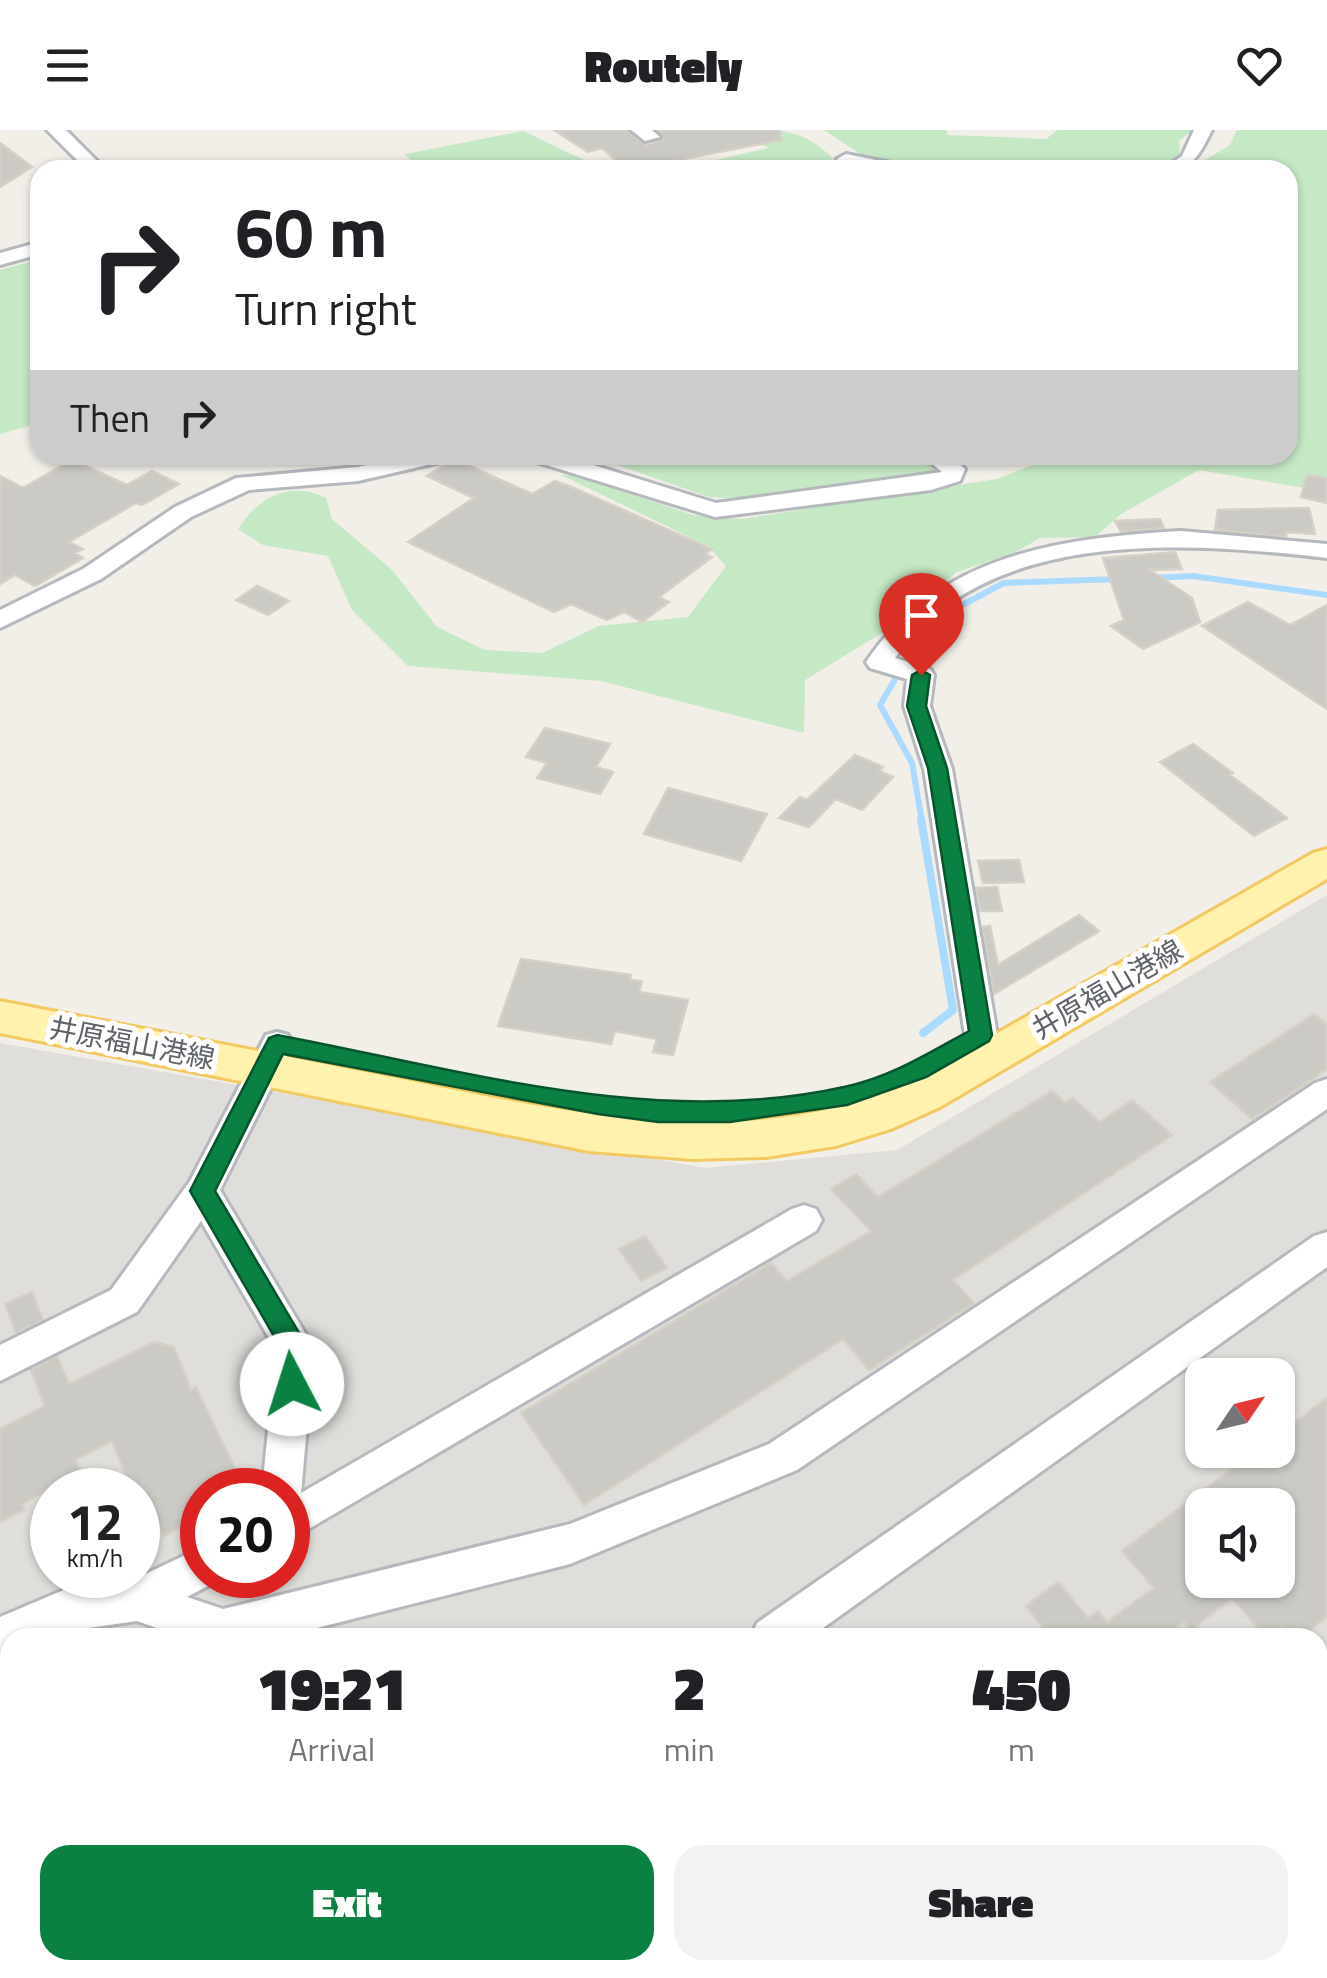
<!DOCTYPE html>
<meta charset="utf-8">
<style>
:root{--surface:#fff;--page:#f2f2f2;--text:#202124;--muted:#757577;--accent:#0b8043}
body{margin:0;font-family:"Titillium Web","Noto Sans JP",sans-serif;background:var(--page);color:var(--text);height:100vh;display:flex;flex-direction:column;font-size:38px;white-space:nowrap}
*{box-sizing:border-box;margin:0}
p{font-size:32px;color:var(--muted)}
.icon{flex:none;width:55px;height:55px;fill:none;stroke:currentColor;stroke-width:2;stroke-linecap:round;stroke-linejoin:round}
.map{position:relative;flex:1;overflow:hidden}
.details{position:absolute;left:0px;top:1498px;width:1328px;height:352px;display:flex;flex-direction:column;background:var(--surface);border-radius:30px 30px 0 0;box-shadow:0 2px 8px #0004}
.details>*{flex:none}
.hud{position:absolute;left:30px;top:30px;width:1268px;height:305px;border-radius:30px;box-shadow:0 2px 8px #0004;background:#fff;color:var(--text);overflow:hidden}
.needle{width:65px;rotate:55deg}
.controls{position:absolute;left:1185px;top:1228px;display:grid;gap:20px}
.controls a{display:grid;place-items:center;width:110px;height:110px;border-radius:20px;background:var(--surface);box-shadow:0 2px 8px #0004;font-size:50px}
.speed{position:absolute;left:30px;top:1338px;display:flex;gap:20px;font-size:50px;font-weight:700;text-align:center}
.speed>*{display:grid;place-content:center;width:130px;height:130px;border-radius:50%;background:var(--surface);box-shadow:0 2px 8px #0004;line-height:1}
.speed small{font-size:25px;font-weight:400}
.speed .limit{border:15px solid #d22;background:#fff;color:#111}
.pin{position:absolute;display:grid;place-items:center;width:85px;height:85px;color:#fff;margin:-102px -42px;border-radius:50% 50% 50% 0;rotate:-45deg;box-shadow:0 0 10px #0007}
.pin .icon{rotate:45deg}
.me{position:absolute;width:110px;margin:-55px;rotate:355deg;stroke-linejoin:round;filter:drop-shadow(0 0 8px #0008)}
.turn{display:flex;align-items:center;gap:35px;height:210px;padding:0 40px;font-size:45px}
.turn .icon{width:130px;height:130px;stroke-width:2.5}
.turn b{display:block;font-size:70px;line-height:85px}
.then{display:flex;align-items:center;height:95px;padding:0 40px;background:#0003;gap:20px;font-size:38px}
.eta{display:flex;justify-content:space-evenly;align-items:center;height:170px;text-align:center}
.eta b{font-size:60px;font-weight:800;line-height:70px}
.button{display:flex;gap:20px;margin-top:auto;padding:20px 40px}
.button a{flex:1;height:115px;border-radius:30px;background:var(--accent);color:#fff;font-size:40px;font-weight:800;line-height:115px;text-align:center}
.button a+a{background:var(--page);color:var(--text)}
header{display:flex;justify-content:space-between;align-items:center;height:130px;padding:0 40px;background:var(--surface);font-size:45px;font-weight:800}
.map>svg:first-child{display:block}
</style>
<header><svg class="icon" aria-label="menu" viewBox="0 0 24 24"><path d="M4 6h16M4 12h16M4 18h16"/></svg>Routely<svg class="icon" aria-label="heart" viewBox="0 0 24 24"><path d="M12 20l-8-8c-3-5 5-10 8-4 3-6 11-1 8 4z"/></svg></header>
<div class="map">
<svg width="1327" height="1848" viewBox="0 0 1327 1848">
<rect width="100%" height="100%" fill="#f1efe8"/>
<path fill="#e0deda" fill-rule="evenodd" d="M1327 765V1848H0V913L706 1038 897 1020ZM1202 1245H1278V1320H1202ZM52 1360H138V1445H52ZM202 1360H288V1445H202ZM1202 1375H1278V1450H1202ZM10 1508H1318V1840H10Z"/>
<path fill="#c5e8c5" d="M740 0C792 0 808 0 844 40H672L768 18Z
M824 0H946L948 5 1046 9 1058 0H1193L1179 11 1180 29 1153 40H926L868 29Z
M1237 0H1327V356L1305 358 1199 340 1121 384 1095 407 1040 408 1016 422 957 442 880 504 805 550 804 603 601 551 408 536 352 480 328 426 263 415 238 399C258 367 290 350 326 368L332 389 392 440 437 497 485 520 542 523 599 496 688 487 726 436 708 416 561 345H573L693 385 741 389 997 349 1033 335 1032 325H1288V40H1188L1230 15Z
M523 1 605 40H419L405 24Z
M40 129V293L0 304V140Z
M589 325 919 331 936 335 937 342 925 347 748 369 709 367Z"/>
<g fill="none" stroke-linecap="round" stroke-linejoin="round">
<path stroke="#aadaff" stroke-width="6" d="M1153 448 1193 446 1327 465
M922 692 912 633 880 575 928 493 1004 453 1119 449"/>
<path stroke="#aadaff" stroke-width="8" d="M921 689 953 880 923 903"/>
</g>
<path fill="#cccac5" stroke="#d6d1c6" stroke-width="2.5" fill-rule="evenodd" d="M554 0H627L646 15 663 9 658 0H780L781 10 627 40 602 18 588 22Z
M0 13 32 37 0 57Z
M454 329 532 364 555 351 569 356 712 419 705 424 712 427 659 467 669 472 642 492 624 482 607 490 571 474 554 482 408 412 474 368 427 346Z
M72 330 127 355 152 341 179 354 142 375 136 373 69 412 83 419 75 423 83 428 35 456 15 445 0 454V346L23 358Z
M1307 345 1327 348V373L1301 367Z
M1309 378 1315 404 1286 402V407L1215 400 1218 380Z
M1160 389 1164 398 1121 402 1115 391Z
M1175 422 1182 439 1150 440 1192 468 1200 492 1143 519 1111 496 1124 490 1103 428Z
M257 456 289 471 268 485 236 470Z
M1248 472 1290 495 1327 475V579L1202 496Z
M545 598 610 614 596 637 613 642 600 664 537 648 547 633 526 627Z
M1193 614 1233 643 1230 645 1287 688 1254 706 1160 632Z
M855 625 883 637 879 641 893 647 862 680 836 669 809 697 779 688 800 667 807 670Z
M668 658 767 684 741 731 644 704Z
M1019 730 1024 752 983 753 978 731Z
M997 757 1002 781H980L976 758Z
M1079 785 1099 801 994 864 982 797 990 796 998 835Z
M521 829 631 845 630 850 642 851 639 862 688 870 673 925 653 922 657 909 615 901 611 914 498 896Z
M1314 884 1327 894V939L1252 989 1210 952Z
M1052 961 1065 973 1073 968 1100 992 1132 970 1172 1005 953 1150 974 1173 869 1240 843 1209 584 1375 521 1283 771 1133 787 1151 871 1101 831 1059 856 1044 878 1067Z
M645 1106 667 1138 641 1151 619 1119Z
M32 1162 43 1190 16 1203 5 1174Z
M154 1212 174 1217 191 1260 196 1257 245 1360H202V1385L164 1406 158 1391 146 1397 138 1375V1360H132L112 1311 75 1330 81 1341 22 1374 25 1380 0 1392V1299L45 1276 31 1240 57 1226 69 1254Z
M1327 1268V1486L1301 1508H1292L1281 1496 1267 1508 1232 1468 1191 1500 1184 1492 1163 1508H1051L1026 1476 1058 1452 1088 1488 1098 1481 1107 1492 1154 1458 1122 1421 1257 1320H1278V1305ZM1202 1375H1278V1450H1202Z"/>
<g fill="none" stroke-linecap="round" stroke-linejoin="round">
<defs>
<path id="minor" d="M47 0H66L106 40H87Z
M631 0H652L660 7 645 11Z
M1194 0H1212C1198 27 1193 40 1161 40L1182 26Z
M846 24 906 36 909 40 859 37 861 40H843L837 29Z
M40 112V124L0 135V123Z
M411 325H452L449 330 358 351 249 360 191 387 101 449 0 498V480L83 439 175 377 236 348 358 337Z
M527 325H561L716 373 942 342 930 332 911 330 908 325H949L965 339 960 351 931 360 715 387 530 330Z
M1181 401 1327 414V428C1187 412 987 396 895 528L930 539 934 545 930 576 952 639 997 905 992 914 981 917 970 914 965 905 924 639 904 576 907 549 870 538 866 532C939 424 1060 408 1181 401Z
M277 902 288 905 293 914 220 1060 314 1218 301 1363 792 1079 804 1075 816 1079 822 1090 816 1101 288 1411V1360H262L276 1220 201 1091 137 1182 0 1251V1215L111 1160 190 1051 266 905Z
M1327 949V979L797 1340 570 1434 277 1508H185L137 1491 67 1501 51 1508H10V1525L0 1529V1487L66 1459 133 1450 202 1417V1445H219L217 1451 187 1467 223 1479 570 1394 769 1314 1315 953Z
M1327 1102V1137L809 1508H751L757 1493 1314 1106Z
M0 1768 10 1771V1819L0 1814Z
M94 1840H158L161 1848H97Z
M276 1840H332L329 1848H273Z"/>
<path id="major" d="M1327 719V749L940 977 891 999 836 1016 766 1027 693 1029 589 1021 0 903V871C122 895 244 918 365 942 548 977 730 1029 910 953L1313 723Z"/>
</defs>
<use href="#minor" stroke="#b5b8bc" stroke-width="6"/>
<use href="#major" stroke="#f2c960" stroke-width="6"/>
<use href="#minor" fill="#fff" fill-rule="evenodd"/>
<use href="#major" fill="#fff2af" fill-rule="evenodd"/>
</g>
<path fill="#0b8043" stroke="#07532c" stroke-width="2.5" d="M921 540 930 545 926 576 947 638 992 905 989 911 926 947 847 975 730 992H658L598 984 283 924 215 1061 308 1218 301 1262 292 1266 282 1262 278 1254 282 1220 190 1061 269 908 277 905C463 940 655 999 844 957 889 948 929 923 969 901L928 638 907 576 912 545Z"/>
<g text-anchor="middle" stroke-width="10" stroke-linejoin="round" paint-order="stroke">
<g font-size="28" fill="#5f6368" stroke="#fff">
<text transform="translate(1107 859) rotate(-30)" y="10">井原福山港線</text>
<text transform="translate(132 913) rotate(11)" y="10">井原福山港線</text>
</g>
</g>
</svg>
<div class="controls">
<a><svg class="needle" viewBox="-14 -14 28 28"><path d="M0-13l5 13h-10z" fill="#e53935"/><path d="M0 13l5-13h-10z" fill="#757577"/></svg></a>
<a><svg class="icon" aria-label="sound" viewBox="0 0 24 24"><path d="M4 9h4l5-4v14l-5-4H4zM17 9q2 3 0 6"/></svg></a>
</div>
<div class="speed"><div>12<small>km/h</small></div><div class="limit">20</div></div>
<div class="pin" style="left:921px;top:545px;background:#d93025"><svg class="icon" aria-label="arrive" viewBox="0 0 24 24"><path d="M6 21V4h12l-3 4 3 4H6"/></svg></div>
<svg class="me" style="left:292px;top:1254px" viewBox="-20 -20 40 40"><circle r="19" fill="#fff"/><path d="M0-13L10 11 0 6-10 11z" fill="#0b8043"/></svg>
<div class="hud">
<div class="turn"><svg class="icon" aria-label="right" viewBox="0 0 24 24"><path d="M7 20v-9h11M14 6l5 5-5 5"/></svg><div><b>60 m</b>Turn right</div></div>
<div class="then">Then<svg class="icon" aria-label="right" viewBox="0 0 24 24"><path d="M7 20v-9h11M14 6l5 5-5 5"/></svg></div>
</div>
<section class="details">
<div class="eta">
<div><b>19:21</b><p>Arrival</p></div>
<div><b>2</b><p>min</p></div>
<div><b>450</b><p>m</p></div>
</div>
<div class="button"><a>Exit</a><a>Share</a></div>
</section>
</div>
